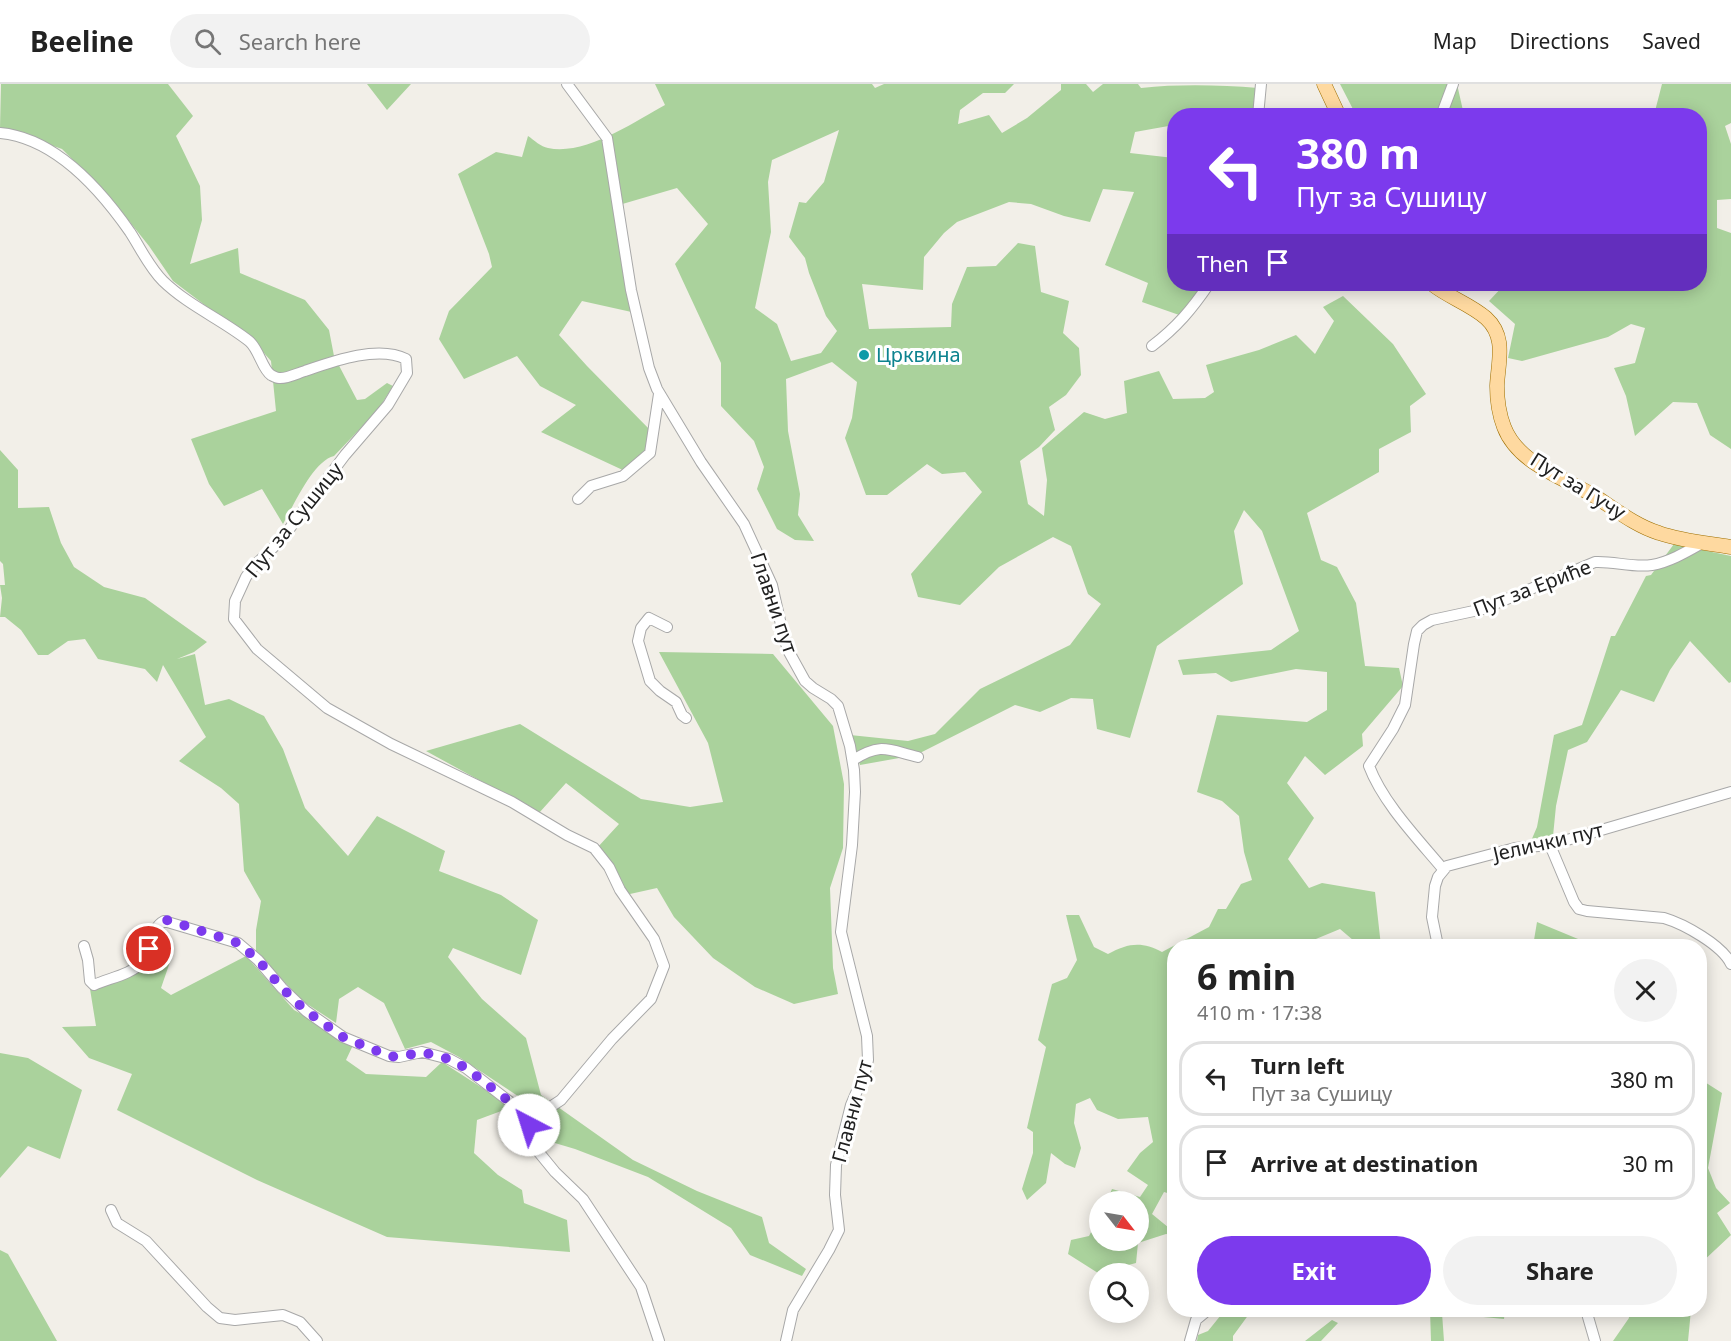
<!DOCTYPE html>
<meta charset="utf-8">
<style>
:root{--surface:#fff;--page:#f2f2f2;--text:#222;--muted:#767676;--line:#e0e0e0;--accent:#7c3aed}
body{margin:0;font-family:"Noto Sans",sans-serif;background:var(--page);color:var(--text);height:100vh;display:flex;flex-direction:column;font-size:22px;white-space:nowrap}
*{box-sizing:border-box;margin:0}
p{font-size:20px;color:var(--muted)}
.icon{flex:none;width:33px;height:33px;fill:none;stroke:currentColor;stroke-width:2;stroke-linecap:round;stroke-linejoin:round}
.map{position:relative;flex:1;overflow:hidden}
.drawer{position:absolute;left:1167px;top:855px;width:540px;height:378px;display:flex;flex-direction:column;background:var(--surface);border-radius:24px;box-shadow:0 3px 15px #0003}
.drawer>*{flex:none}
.hud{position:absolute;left:1167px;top:24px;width:540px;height:183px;border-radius:24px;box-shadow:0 3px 15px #0003;background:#7c3aed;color:#fff;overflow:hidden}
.needle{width:39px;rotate:121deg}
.fabs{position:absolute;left:1089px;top:1107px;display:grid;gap:12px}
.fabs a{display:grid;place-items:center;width:60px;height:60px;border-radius:50%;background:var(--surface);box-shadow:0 3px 15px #0003;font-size:30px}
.pin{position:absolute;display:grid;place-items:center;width:51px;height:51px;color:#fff;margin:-26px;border:3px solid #fff;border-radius:50%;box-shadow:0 2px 6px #0007}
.me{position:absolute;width:66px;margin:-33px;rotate:320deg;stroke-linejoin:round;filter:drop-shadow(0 0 4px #0008)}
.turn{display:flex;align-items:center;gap:21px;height:126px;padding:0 30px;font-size:27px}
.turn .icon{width:78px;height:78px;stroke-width:2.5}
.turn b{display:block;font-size:42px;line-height:51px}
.then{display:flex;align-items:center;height:57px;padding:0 30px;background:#0003;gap:12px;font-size:22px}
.round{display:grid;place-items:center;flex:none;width:63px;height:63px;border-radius:32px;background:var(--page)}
.summary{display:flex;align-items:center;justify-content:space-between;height:102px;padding:0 30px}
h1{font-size:36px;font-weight:700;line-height:45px}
.cta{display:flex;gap:12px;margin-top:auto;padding:12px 30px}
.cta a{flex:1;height:69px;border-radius:36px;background:var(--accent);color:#fff;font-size:24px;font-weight:700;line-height:69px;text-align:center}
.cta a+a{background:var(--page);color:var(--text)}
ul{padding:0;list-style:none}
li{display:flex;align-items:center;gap:18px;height:75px;margin:0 12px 9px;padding:0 18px;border:3px solid var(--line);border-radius:24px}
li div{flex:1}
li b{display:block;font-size:22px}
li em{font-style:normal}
header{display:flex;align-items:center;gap:36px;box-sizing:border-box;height:84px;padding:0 30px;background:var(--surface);border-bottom:2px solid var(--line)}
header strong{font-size:28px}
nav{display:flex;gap:33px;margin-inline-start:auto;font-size:21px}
.search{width:420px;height:54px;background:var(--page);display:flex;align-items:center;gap:15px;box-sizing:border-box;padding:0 21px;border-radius:33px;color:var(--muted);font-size:22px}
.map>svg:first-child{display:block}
</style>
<header>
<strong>Beeline</strong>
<div class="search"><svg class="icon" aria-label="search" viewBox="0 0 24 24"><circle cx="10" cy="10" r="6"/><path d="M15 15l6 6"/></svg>Search here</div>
<nav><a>Map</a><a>Directions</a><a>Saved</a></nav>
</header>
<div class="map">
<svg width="1731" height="1257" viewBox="0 0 1731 1257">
<rect width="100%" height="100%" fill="#f2efe8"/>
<path fill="#aad29c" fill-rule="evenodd" d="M1 0H168L193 32 176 52 200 102 202 136 190 180 238 164 240 189 305 216 329 246 334 272 357 316 365 315 387 299 393 302 378 326 334 372C313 377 294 421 283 440L262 405 224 422 209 400 191 355 276 327 271 277 256 260 173 197 149 162 109 112 62 65 0 44Z
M367 0H411L387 26Z
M655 0H872L875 4 884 0H1014L1005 9H983L960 26 958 40 989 31 1002 49 1027 34 1061 6V0H1086L1093 8 1103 0H1138L1141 4C1179 0 1220 1 1258 4L1252 31 1174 32V41L1135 48 1130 69 1174 74V200H1205L1182 232 1142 218 1148 199 1105 181 1134 108 1103 105 1090 138 1064 132 1031 120 1009 118 957 138 944 149 924 173 923 206 862 200 869 245 951 243 952 220 967 183 996 182 1018 159 1035 162 1041 208 1069 217 1063 249 1079 264 1081 291 1066 311 1049 323 1055 346 1039 363 1020 377 1028 420 1044 432 1047 396 1042 364 1084 328 1105 335 1127 329 1124 297 1159 287 1173 315 1205 314 1214 308 1206 281 1259 266 1296 251 1315 270 1334 237 1323 223 1343 212 1393 260 1426 310 1410 322 1411 348 1379 365V388L1307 429 1321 476 1337 483 1356 519 1365 582 1399 584 1403 602 1362 650 1363 662 1325 691 1305 672 1287 699 1314 734 1288 775 1309 804 1322 799 1375 808 1381 862H1360L1340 845 1299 862H1174V1111L1164 1108 1152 1130 1174 1148V1151L1166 1150 1138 1159 1136 1179 1098 1189 1068 1170 1071 1156 1089 1152 1099 1133 1100 1156H1138V1118L1107 1117 1112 1105 1140 1113 1148 1101 1127 1087 1140 1069 1153 1058 1148 1033 1118 1035 1097 1026 1090 1014 1076 1020 1074 1039 1081 1064 1075 1084 1065 1080 1051 1069 1046 1099 1027 1116 1022 1105 1033 1069V1048L1027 1044 1046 963 1038 956 1052 900 1067 894 1077 876 1066 831H1079L1094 863 1108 870C1128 859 1142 857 1162 868L1209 843 1218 825H1226L1241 800 1252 796 1244 768 1239 732 1222 717 1197 708 1217 631 1307 638 1327 626V588L1296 585 1231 598 1216 589 1183 591 1178 576 1271 566 1299 547 1262 447 1244 426 1234 447 1243 500 1157 562 1130 654 1097 645 1093 615 1071 614 1040 628 1015 621 916 671 860 681 850 651 908 657 935 650 980 605 1070 561 1101 520 1088 510 1071 462 1053 453 999 483 960 521 918 513 911 490 982 408 965 388 942 390 927 380 887 411H866L845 354 852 334 857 298 832 278 786 295 788 347 800 410 798 431 814 457 795 456 777 445 757 405 764 383 754 357 721 322V279L675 180 708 140 677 104 619 121 636 229 582 217 559 251 587 282 653 349 650 369 627 388 541 348 576 321 540 302 517 272 464 295 439 255 449 227 492 183 489 170 458 90 496 68 522 73 528 52C534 56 541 63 548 64 585 72 634 38 665 21ZM839 46 824 98 806 119 799 118 789 153 805 174 809 189 826 232 837 247 821 269 791 277 777 240 755 224 771 148 768 98 772 76Z
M1340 0H1457L1464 31H1356Z
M1662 0H1731V39L1725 42 1731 60V115L1717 116V144L1731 149V365L1710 351 1697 319 1673 318 1635 352 1626 312 1614 284 1635 279 1645 244 1631 240 1608 253 1522 277 1508 274 1515 240 1489 217 1505 200H1700V32L1654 31Z
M0 366 18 386V424L49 423 61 459 74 483 104 503 145 514 207 558 194 568 177 575 195 570 205 621 229 615 264 632 283 665 305 724 348 772 377 732 445 767 439 787 501 811 538 836 521 891 453 864 448 873 482 915 526 954 541 1011 633 1076 697 1107 762 1133 769 1159 806 1185 802 1192 750 1171 731 1144 648 1093 575 1065 538 1054 527 1018 459 973 431 958 405 965 384 919 358 903 339 915 336 939 304 918 256 869V846L261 817 244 787 239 720 221 704 179 677 206 653 163 581 157 598 145 585 98 575 85 555 68 557 48 571H38L21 546 5 533H0L2 514 0 501H5L3 480 0 477Z
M1674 460 1731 472V598L1729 599 1690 557 1670 586 1654 618 1621 606 1587 658 1568 666 1556 722 1553 752 1531 757 1537 743 1554 651 1582 641 1611 552H1615L1646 492 1651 491Z
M659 568 773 570 833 642 844 700 843 764 830 804 833 884 838 910 794 920 755 903 713 874 674 833 657 804 621 812 597 764 619 740 566 699 539 729 426 667 520 640 641 715 690 723 723 718 708 659Z
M1537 838 1595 862H1533Z
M144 860 171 875 161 904 171 911 246 872 294 926 354 959 346 976 366 990 426 993 442 978 512 1023 477 1036 474 1069 498 1091 522 1106 524 1119 567 1136 570 1168 387 1153 257 1096 117 1026 132 990 89 974 62 943 96 942 90 905 128 891Z
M0 969 28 974 82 1006 60 1075 28 1062 0 1094Z
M1700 995 1722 1009 1708 1084 1716 1104 1730 1119 1717 1129 1731 1151 1700 1180Z
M0 1166 8 1170 57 1257H0Z
M1225 1226H1252L1233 1252V1257H1197L1198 1251 1208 1247Z
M1430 1226H1505L1504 1235 1442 1229 1444 1257H1431Z
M1628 1226H1691L1688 1257H1613L1629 1234Z
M1332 1236 1338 1239 1321 1257H1305Z"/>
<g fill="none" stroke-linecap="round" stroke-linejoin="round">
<defs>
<path id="minor" d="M567 0 607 54 631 206 649 284 657 305 701 378 744 440 772 501 784 554 789 568 805 597 813 604 831 615 838 622 850 662 854 686 855 708 852 761 841 848 867 952 868 976 865 988 851 1021 836 1081 835 1111 839 1146 829 1166 793 1226 786 1257
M1258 32 1261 0
M1441 32 1453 0
M0 49C55 54 100 105 130 148 141 165 149 183 163 197 189 222 221 235 249 257 259 265 262 285 271 291 273 292 276 294 279 294 286 295 298 289 305 287 334 277 378 261 406 275L407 289 388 321 345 371 281 456 254 482 246 493 235 517 234 535 257 565 327 624 391 660 512 718 567 751 594 764 609 783 620 806 654 855 664 882 651 915 612 955 561 1016 532 1035 529 1047 537 1066 555 1088 583 1115 641 1203 659 1257
M1152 262C1177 243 1192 225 1209 200
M578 415 591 402 623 392 650 369 659 310
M667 543 649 534 641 544 638 557 650 597 660 607 676 618 682 631 686 634
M853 676C882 658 888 666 918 673
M1550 761 1574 818 1579 825 1587 827 1664 834C1684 840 1722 861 1731 880
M1443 785C1418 755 1383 719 1369 682L1393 645 1405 621 1414 560 1417 547 1423 541 1432 536 1483 525 1595 478C1614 477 1633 484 1652 481 1670 478 1688 467 1704 458
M84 862 88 876 90 897 94 901C109 894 131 891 142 878 153 866 150 844 164 837L238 859 258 876 282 904 306 927 343 953 389 972 399 973 422 968 449 975 466 984 532 1035
M1438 862 1432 833 1435 802 1438 793 1447 782 1515 764 1550 761 1731 708
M111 1126 117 1139 146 1157 207 1223 220 1234 235 1236 283 1231 300 1238 317 1257
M1586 1226 1595 1257
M1190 1257 1196 1236 1208 1226"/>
<path id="major" d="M1324 0 1339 32
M1432 200C1448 213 1470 220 1486 234 1507 253 1498 278 1497 302 1497 316 1499 330 1504 343 1518 380 1565 394 1596 413 1616 426 1636 442 1659 449 1682 457 1707 459 1731 463"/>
</defs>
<use href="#minor" stroke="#a8a8a8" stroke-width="12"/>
<use href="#major" stroke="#9e6f00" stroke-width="15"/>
<use href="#minor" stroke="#fff" stroke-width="10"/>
<use href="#major" stroke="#fed9a0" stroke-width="14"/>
</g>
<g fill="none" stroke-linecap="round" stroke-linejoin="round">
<path stroke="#7c3aed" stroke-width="10" stroke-dasharray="0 18" d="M149 865C153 853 154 839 168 836L238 859 258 876 282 904 306 927 343 953 389 972 399 973 422 968 449 975 466 984 532 1035 529 1041"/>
</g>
<circle fill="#0f9aa8" stroke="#fff" stroke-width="2" cx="864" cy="271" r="6"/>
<g text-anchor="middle" stroke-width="6" stroke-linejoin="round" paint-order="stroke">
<g font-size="20" fill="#0d838f" stroke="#fff" text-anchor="start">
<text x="876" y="278">Црквина</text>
</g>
<g font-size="20" fill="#212121" stroke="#fff">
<text transform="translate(1578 402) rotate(32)" y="7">Пут за Гучу</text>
<text transform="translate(294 436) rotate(-51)" y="7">Пут за Сушицу</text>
<text transform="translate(1532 504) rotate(-21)" y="7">Пут за Ериће</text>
<text transform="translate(774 519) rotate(71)" y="7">Главни пут</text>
<text transform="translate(1548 758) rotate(-13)" y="7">Јелички пут</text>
<text transform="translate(852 1027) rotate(-75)" y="7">Главни пут</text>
</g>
</g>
</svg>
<div class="fabs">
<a><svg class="needle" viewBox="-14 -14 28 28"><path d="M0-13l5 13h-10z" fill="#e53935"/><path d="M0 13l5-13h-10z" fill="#767676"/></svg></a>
<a><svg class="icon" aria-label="search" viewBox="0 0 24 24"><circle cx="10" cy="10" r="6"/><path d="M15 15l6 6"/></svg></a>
</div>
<div class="pin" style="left:149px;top:865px;background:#d93025"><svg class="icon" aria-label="arrive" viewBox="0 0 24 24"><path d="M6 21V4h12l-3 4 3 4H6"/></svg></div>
<svg class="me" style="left:529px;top:1041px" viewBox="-20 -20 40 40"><circle r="19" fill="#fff"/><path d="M0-13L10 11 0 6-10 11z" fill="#7c3aed"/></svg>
<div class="hud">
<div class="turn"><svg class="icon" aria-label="left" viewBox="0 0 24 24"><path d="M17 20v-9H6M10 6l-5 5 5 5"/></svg><div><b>380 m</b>Пут за Сушицу</div></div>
<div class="then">Then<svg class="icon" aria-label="arrive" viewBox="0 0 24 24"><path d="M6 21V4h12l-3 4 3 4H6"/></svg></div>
</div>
<section class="drawer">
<div class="summary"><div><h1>6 min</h1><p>410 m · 17:38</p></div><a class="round"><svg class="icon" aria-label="close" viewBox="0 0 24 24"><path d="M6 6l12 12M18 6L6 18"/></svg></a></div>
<ul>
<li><svg class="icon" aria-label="left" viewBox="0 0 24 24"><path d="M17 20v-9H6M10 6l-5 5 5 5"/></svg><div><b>Turn left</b><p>Пут за Сушицу</p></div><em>380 m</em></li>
<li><svg class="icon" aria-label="arrive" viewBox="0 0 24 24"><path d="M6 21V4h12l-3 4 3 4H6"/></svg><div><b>Arrive at destination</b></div><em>30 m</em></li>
</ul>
<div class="cta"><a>Exit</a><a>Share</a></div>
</section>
</div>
